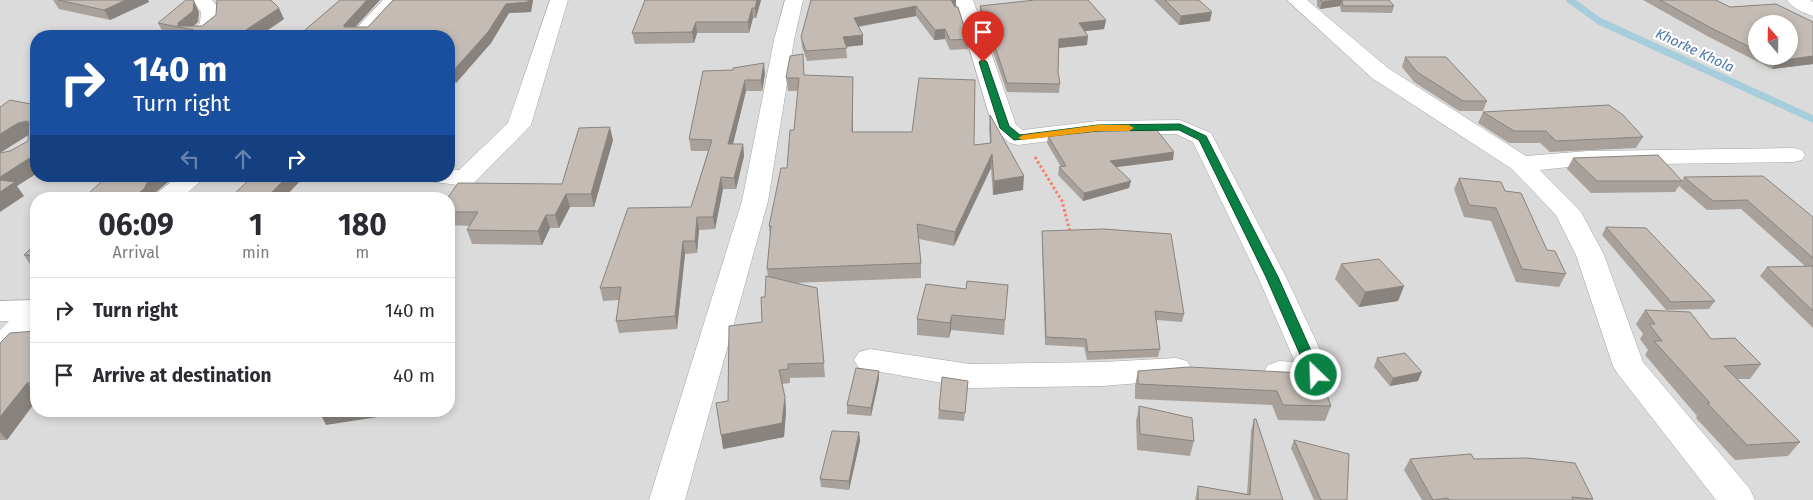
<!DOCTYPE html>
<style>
:root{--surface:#fff;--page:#f2f2f3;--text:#2b2b33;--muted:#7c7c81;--line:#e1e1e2}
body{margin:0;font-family:"Fira Sans",sans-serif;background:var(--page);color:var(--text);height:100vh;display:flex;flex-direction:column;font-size:19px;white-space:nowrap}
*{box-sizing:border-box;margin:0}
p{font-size:16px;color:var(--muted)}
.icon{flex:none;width:28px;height:28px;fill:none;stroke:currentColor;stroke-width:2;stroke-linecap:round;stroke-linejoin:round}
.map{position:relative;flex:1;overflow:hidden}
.panel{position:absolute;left:30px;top:192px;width:425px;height:225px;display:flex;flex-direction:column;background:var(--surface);border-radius:20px;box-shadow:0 2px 8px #0003}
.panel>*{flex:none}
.banner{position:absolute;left:30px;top:30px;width:425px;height:152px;border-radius:20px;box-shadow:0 2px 8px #0003;background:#1a4fa0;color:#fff;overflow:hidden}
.needle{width:32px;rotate:340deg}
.tools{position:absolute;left:1748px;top:15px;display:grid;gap:10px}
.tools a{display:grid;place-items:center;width:50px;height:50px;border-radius:50%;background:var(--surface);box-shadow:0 2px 8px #0003;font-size:25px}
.pin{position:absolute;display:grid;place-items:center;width:42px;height:42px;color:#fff;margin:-51px -21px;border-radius:50% 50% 50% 0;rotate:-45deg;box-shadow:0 0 5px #0007}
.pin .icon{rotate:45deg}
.me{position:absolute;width:55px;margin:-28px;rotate:336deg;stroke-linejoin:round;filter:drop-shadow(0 0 4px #0008)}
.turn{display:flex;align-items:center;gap:18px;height:105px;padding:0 20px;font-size:22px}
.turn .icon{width:65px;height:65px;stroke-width:2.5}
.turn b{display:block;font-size:35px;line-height:42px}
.lanes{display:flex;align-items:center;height:48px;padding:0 20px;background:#0003;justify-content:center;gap:25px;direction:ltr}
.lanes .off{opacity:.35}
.eta{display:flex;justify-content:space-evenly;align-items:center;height:85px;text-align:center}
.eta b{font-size:30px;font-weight:700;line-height:35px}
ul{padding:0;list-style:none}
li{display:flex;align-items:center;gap:15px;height:65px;padding:0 20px;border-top:1px solid var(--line)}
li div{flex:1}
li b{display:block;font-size:19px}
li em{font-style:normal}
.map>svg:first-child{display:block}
</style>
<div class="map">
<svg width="1813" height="500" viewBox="0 0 1813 500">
<rect width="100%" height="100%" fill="#efece4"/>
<path fill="#dcdbdb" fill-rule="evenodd" d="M0 0H1813V500H0ZM1756 24H1789V56H1756ZM36 36H449V176H36ZM36 199H449V411H36Z"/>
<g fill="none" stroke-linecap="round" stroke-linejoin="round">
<path stroke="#a6cddb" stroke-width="7" d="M1570 0 1599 21 1813 119"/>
<defs>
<path id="minor" d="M193 0H212L221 11 220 25 208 36H185L200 23 201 12Z
M383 0H403L370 36H349Z
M550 0H568L531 125 474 183 465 186 427 181 424 176H449V169L459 170 508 123Z
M785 0H803L794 40 768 201 685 500H649L742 201 774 40Z
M955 0H973L1016 125 1023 130 1097 121 1180 120 1211 133 1286 277 1332 375 1327 383C1309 389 1286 387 1268 381L1263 373 1268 365 1279 361 1295 362 1258 277 1193 142 1176 134 1097 135 1018 145 1010 143 993 128Z
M1287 0H1307L1388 68 1526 156 1588 151 1793 148 1802 150 1805 155 1802 160 1793 162 1588 165 1540 170 1581 212 1604 255 1643 362 1750 489 1755 500H1716L1618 374 1613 366 1576 255 1556 215 1512 169 1372 78Z
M1787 0H1810L1813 2V16C1804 13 1792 8 1787 0Z
M178 176H206L181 199H152L156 194Z
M36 300V330L11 356 0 359V330L9 321H0V301Z
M870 349 970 364 1103 362 1176 358 1187 361 1192 369 1187 377 1176 380 1103 386 970 388 859 368 854 360 859 352Z"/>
</defs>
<use href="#minor" stroke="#a5a5a5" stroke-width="1"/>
<path stroke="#f6806e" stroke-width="3" stroke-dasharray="2.5 2.5" stroke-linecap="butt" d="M1035 157 1062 201 1070 232"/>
<use href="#minor" fill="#fff" fill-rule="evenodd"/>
</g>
<path fill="#a8a19b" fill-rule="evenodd" d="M53 0H148L149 2 110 20 59 9Z
M340 0H380L355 27H368L393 0H533L531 12 509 13 491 43 456 83H449V36H298Z
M761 0 756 18H753L749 33H697L694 43 635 44 632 33Z
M811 0H956V7L968 39V49L950 50 945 39 934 40 916 16 858 27 863 35V45L846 47 847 58 807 61 802 47 801 37Z
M1154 0H1199L1210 21 1179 25Z
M1317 0H1393H1389L1394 6 1392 13 1341 12 1340 6 1320 9 1317 6Z
M1643 0H1716L1730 7 1813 22V64L1772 69 1709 37ZM1756 24 1789 56H1756Z
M980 6 1106 20 1104 29 1085 31 1087 45 1059 48 1058 72 1060 84 1059 93 1007 92 993 52V47H991L980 14Z
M199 12 198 22 193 26H202L216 15 284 19 259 36H174L164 34 158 23Z
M1405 57 1487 101 1483 111H1459L1414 82 1402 67Z
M733 70 765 74 762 91H746L733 144H743L744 156 736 189H723L715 229 699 230 697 253 685 254 677 329 619 333 616 321 619 300 603 301 600 288 691 207 708 151H691L689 139Z
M804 75 853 90V132L974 145 990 143 989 129 990 115 1023 190 993 195 991 168 954 246 919 239 921 263V278L793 283 817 288 825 377 790 378V383L782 384 785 397 786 411 784 437 723 449 728 401 762 322 768 277 767 269 770 236 769 226 787 168 794 130 798 91H788L786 78Z
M1483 112 1643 137 1636 148 1550 152 1540 143H1509L1478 123Z
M1048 136 1173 160 1117 167 1129 188 1083 201 1058 175 1059 167H1061L1047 143Z
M613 140 594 207H570L559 228H550L542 245 472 244 467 230 470 226 449 225V199L562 184Z
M1573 158 1682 181 1684 177 1813 217V328L1760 276 1767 267 1805 266 1741 209 1707 210 1679 186 1675 192 1591 193 1567 169Z
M1459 178 1505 191 1547 250 1566 274 1559 287 1516 282 1491 221 1464 217 1454 189Z
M1606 227 1715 301 1709 309 1666 310 1602 235Z
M1042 231 1184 314 1182 322 1156 320 1160 349 1158 357 1087 360 1084 347 1045 345 1042 239Z
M36 243V267H32L24 255Z
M1341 264 1404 286 1398 301 1359 307 1335 279Z
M926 284 1005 320 1004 335 951 330 949 338 917 335V319Z
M1645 310 1711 339 1761 364 1750 379H1738L1800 442 1788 456 1735 460 1696 418 1697 416 1645 355 1648 350 1640 339 1643 334 1636 324Z
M36 331V401L7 440H0V343Z
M1377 358 1418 381 1390 386 1374 367Z
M1138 371 1330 386 1324 388 1331 406 1325 421 1278 420 1272 405 1135 399V386Z
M879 379 871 416 847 414V405Z
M968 381 964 421 938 419 939 410Z
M1139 406 1194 441 1190 456 1137 450 1136 421Z
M1254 419 1283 500H1195L1198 486 1247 494 1251 431Z
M859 432 860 441 849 490 821 487 820 479Z
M1294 440 1347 500H1314L1291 448Z
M1410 459H1474L1593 499 1592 500H1422L1404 470Z"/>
<path fill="#88837e" d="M126 0H148L149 2 110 20 104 10Z
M367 0H380L348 35 344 27V25Z
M528 0H533L531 12 509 13 491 43 456 83 452 72 506 4Z
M757 0H761L756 18 755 8Z
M951 0H956L955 8Z
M1338 0H1342L1340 6 1320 9 1322 2Z
M194 1 199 12 198 22 190 29 180 27 178 23Z
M916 6V16L854 27V18Z
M279 8 284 19 259 36H237Z
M752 8 753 18 749 33 748 22Z
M1212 12 1210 21 1179 25 1181 16Z
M1106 20 1104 29 1078 32 1079 23Z
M696 22 697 33 694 43 692 32Z
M945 29V39L934 40 935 30Z
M863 35V45L843 47V37Z
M1088 36 1087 45 1058 48 1059 39Z
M1813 56V64L1772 69 1777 61Z
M764 63 765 74 762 91 761 80Z
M853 77V145L852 132Z
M745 80 746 91 730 156 728 144Z
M27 121 36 134 27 136 0 153V134L18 123Z
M610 127 613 140 594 207 591 194Z
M743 144 744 156 736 189 734 178Z
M1174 152 1173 160 1109 168 1110 161Z
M36 154V174L17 186 24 196 0 212V177Z
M992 154 991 168 954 246 955 232Z
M154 176H175L155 193 152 199H135L136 195 148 181Z
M288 176H305L283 199H265Z
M1024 176 1023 190 993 195 994 181Z
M721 177 723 189 715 229 713 217Z
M1131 181 1129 188 1083 201 1084 193Z
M566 194 570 207 559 228 555 215Z
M546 215 550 228 542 245 538 231Z
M697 217 699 230 697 253 695 241Z
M683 241 685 254 677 329 675 316Z
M1404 286 1398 301 1359 307 1365 292Z
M952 315 951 330 949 338 950 323Z
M879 371V379L871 416V408Z
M1336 371 1330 386 1314 392 1320 377Z
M1422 372 1418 381 1390 386 1393 378Z
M27 383 36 394V401L7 440 0 432V417Z
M785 397 786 411 784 437 723 449 721 435Z
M319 411H379L378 417 326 425Z
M859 432 860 441 849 490V481Z"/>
<path fill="#c3bbb4" stroke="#88837e" d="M58 0H126L104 10Z
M186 0H193L194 1 193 11 178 23V26H202L216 15 217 0H271L279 8 237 36H193L194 30 158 23Z
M340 0H367L344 25V27H368L393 0H528V2L506 4 488 32 452 72H449V36H298Z
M645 0H757L755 8H752L748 22H696L692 32 632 33Z
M811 0H951L955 7H958L968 39 950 40 945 29 935 30 916 6 854 18 863 35 843 37 847 48 806 51 801 37Z
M1035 0H1088L1106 20 1079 23 1088 36 1059 39 1058 72 1060 84 1007 83 994 43V38H992L980 6Z
M1165 0H1199L1212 12 1181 16Z
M1320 0H1338L1322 2Z
M1342 0H1389L1394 6H1343Z
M1660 0H1716L1730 7 1776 4 1813 22V56L1777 61 1768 56H1789V24H1756V50L1713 29Z
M803 54 804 75 853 77 852 132H912L919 78 975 80 974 145 991 143 990 115 1024 176 994 181 992 154 955 232 917 224 921 263 767 269 771 226H769L781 168H787L790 130H794L799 78H786L790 56Z
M1405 57H1446L1487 101H1463L1417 72Z
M764 63 761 80H745L728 144H743L734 178 721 177 713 217H697L695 241H683L675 316 616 321 621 287 600 288 628 208 691 207 712 140 689 139 703 71 733 70V68Z
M10 100 36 105V154L0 177V153L10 151 28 141 29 122 27 121 18 123 0 134V107Z
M1609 105 1623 115 1643 137 1556 141 1546 131H1514L1483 112Z
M610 127 591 194H566L555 215H546L538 231 467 230 478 212H449V199H447L458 183 562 184 579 128Z
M1098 129H1156L1174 152 1110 161 1131 181 1084 193 1059 167 1066 166 1048 136Z
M1658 155 1682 181H1597L1573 158Z
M107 176H154L148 181 144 189 136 195H139L135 199H83Z
M253 176H288L265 199H229Z
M1763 176 1813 217V258L1747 200 1713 201 1684 177Z
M1459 178 1501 182 1505 191 1521 193 1547 250 1555 251 1566 274 1522 269 1496 208 1469 205Z
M0 180 15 182 0 192Z
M1606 227 1646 228 1715 301 1671 302Z
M1104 229 1171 234 1184 314 1155 311 1160 349 1088 352 1086 339 1046 337 1042 231Z
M36 243V255H24Z
M1379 259 1404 286 1365 292 1341 264Z
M1813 266V311L1767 267Z
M766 276 817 288 824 363 788 364V369L779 370 785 397 782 423 721 435 716 403 728 401 729 326 762 322 761 297H765Z
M967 281 1008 285 1005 320 952 315 950 323 917 319 926 284 966 289Z
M1645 310 1690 312 1711 339 1735 338 1761 364 1724 366 1800 442 1747 445 1707 403H1710L1654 341H1662L1649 324H1655Z
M36 331V382L27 383 0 417V343L10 333Z
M1405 353 1422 372 1393 378 1377 358Z
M1189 367 1321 374 1336 371 1320 377 1331 406 1283 405 1277 391 1138 384V371Z
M856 368 879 371 871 408 847 405Z
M942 377 968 381 965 413 939 410Z
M1139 406 1192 418 1194 441 1140 434Z
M1254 419H1256L1283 500H1198V486L1250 495Z
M832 431 859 432 849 481 820 479Z
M1294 440 1349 454 1347 500H1321Z
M1471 454 1474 459 1527 458 1575 463 1593 499 1572 497 1573 500H1449L1448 498 1433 500 1410 459Z"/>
<path fill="#0b8043" stroke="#07532c" d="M983 59 987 62 1009 126 1020 135 1098 125 1180 124 1206 136 1278 277 1322 375 1320 378H1311L1309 375 1266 277 1199 140 1179 130 1098 131 1014 140 1000 128 979 62Z"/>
<path fill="#f59e0b" d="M1098 125H1129L1134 128 1129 131H1098L1023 140 1018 138 1023 135Z"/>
<g text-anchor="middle" stroke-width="4.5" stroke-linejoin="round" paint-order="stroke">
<g font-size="14" font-style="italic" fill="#4d79ab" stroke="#fff">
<text transform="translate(1695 50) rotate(25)" y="5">Khorke Khola</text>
</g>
</g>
</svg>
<div class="tools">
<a><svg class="needle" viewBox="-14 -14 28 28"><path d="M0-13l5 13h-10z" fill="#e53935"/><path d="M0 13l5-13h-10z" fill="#7c7c81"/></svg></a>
</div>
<div class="pin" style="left:983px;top:62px;background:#d93025"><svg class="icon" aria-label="arrive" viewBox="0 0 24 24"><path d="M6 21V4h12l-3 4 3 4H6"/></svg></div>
<svg class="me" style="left:1316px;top:375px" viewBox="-20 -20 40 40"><circle r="17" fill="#0b8043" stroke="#fff" stroke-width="3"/><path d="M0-11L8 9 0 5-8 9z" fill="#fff"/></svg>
<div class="banner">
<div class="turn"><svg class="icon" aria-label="right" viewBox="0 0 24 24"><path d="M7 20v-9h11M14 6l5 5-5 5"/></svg><div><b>140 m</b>Turn right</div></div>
<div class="lanes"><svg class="icon off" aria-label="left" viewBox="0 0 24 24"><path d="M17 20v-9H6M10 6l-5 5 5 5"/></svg><svg class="icon off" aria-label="ahead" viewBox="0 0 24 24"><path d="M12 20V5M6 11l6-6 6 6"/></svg><svg class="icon" aria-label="right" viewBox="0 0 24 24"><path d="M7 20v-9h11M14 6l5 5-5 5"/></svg></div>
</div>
<section class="panel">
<div class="eta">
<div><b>06:09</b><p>Arrival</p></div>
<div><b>1</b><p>min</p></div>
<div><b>180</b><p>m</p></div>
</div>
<ul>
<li><svg class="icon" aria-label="right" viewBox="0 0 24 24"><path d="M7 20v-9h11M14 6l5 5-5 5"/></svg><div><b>Turn right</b></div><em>140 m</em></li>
<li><svg class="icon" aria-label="arrive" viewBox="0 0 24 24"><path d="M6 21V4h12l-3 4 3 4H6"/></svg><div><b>Arrive at destination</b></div><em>40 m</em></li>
</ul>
</section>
</div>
